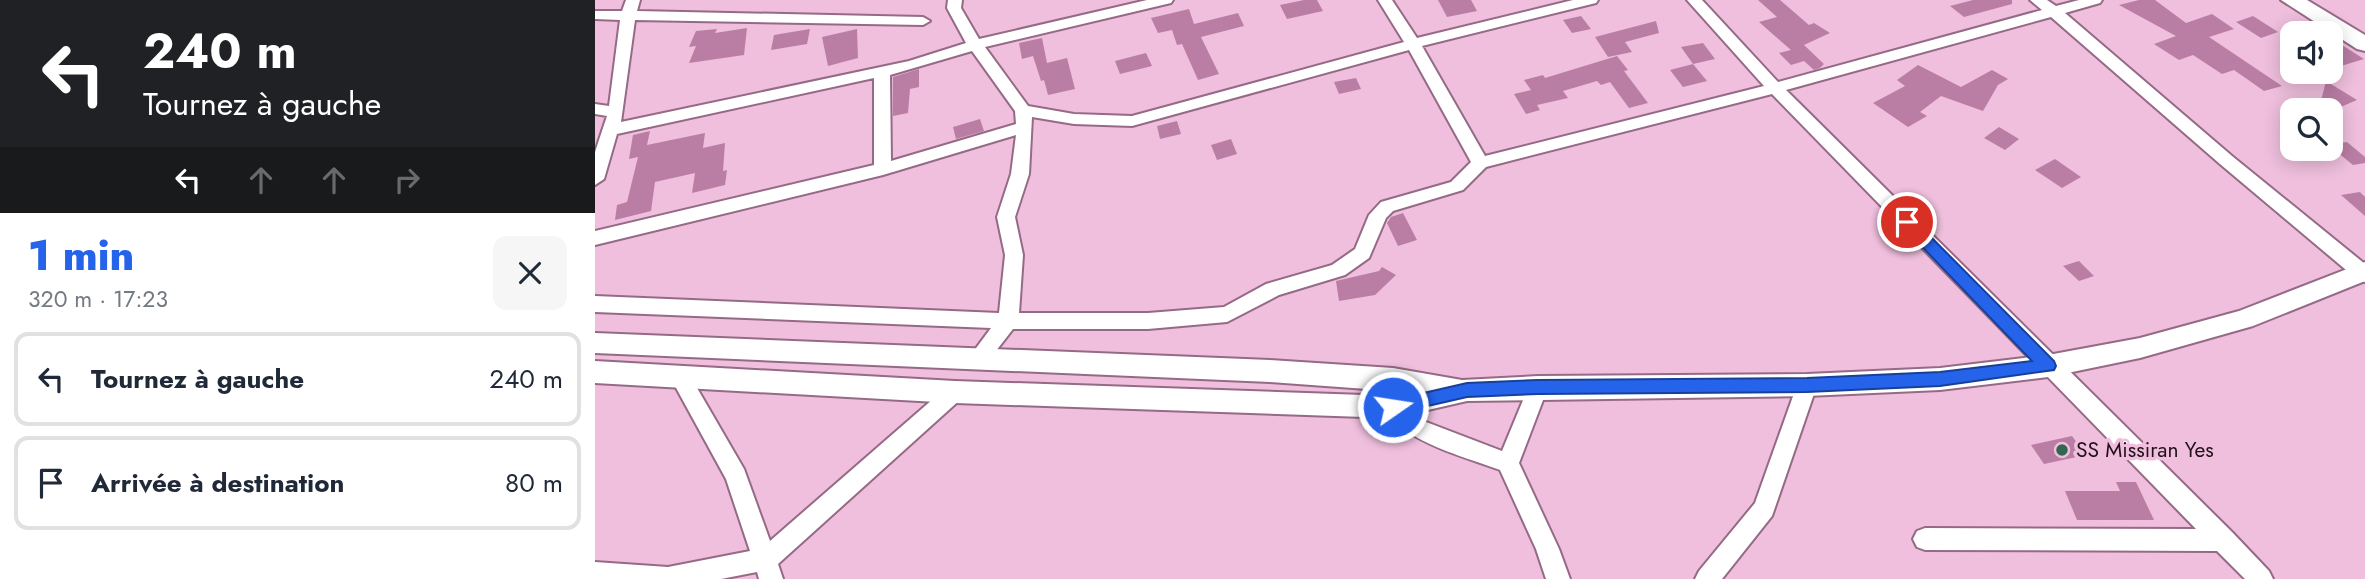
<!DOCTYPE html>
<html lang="fr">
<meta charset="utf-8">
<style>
:root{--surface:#fff;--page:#f6f6f7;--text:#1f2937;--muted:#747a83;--line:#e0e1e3;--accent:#2563eb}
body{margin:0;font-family:Jost,sans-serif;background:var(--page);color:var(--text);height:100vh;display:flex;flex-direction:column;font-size:26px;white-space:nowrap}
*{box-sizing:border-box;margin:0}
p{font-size:23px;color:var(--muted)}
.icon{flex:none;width:38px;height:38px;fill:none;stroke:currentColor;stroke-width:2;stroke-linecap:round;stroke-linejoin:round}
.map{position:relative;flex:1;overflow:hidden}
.details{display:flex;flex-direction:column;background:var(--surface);width:595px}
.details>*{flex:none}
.guide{background:#202124;color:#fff;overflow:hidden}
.buttons{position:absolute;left:1685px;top:21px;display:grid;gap:14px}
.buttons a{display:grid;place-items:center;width:63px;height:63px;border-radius:14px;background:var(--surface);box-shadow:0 4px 18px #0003;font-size:35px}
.pin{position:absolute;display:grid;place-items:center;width:60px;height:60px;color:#fff;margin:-30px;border:4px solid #fff;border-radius:50%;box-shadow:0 2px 7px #0007}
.me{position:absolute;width:77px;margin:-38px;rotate:77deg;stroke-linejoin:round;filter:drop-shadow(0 0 5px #0008)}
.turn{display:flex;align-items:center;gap:24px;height:147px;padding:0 28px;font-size:32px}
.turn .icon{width:91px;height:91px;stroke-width:2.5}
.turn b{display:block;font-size:49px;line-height:60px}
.lanes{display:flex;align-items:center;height:66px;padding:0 28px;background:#0003;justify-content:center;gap:35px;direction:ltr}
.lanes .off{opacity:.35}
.round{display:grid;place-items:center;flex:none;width:74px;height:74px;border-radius:14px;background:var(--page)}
.head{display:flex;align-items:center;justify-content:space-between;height:119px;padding:0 28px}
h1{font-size:42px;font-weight:800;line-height:52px;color:var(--accent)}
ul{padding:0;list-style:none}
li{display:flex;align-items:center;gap:21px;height:94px;margin:0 14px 10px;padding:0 14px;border:4px solid var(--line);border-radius:14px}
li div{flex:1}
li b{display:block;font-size:26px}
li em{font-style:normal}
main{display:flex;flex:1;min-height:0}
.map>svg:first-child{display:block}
</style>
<main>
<section class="details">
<div class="guide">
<div class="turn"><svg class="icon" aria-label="left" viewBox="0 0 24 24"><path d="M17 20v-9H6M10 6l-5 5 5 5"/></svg><div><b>240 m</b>Tournez à gauche</div></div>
<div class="lanes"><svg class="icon" aria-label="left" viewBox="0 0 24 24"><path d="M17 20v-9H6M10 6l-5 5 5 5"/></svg><svg class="icon off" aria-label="ahead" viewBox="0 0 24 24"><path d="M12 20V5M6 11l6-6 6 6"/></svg><svg class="icon off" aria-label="ahead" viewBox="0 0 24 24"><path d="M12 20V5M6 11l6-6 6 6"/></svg><svg class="icon off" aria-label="right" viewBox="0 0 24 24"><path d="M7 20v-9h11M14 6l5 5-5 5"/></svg></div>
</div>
<div class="head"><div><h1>1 min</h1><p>320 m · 17:23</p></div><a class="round"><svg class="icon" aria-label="close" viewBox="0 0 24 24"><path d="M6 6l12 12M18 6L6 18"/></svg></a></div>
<ul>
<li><svg class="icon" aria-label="left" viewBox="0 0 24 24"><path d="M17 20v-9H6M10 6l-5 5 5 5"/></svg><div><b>Tournez à gauche</b></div><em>240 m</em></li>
<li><svg class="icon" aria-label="arrive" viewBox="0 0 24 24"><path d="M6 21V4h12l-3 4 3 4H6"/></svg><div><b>Arrivée à destination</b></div><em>80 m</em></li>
</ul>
</section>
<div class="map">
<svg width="1770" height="579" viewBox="0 0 1770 579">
<rect width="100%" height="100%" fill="#efbfdd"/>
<path fill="#ba7ea4" d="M709 0H722L728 11 692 19 685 5Z
M843 0H876L882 11 852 17Z
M1163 0H1185L1214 25 1219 23 1235 33 1209 45 1229 64 1225 68 1219 70 1209 61 1196 65 1184 53 1196 50 1164 22 1182 17Z
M1378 0H1417V4L1369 17 1355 6Z
M1544 0H1560L1591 23 1617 14 1639 29 1614 37 1687 86 1669 91 1639 70 1627 74 1598 55 1584 60 1559 44 1581 36 1524 5Z
M594 9 599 24 643 13 649 26 606 37 624 74 603 80 587 44 582 45 577 30 563 33 556 18Z
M986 16 996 29 977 33 968 20Z
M1658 16 1683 32 1666 38 1641 22Z
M1061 21 1064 33 1030 42 1037 52 1013 57 1000 37Z
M152 28 149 55 94 63 101 46 94 47 101 31 122 29 120 33Z
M215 29 212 44 176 50 179 35Z
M262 29 263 58 233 66 227 37Z
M447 38 452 63 472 58 480 89 453 95 449 80 446 81 438 56 427 59 424 43Z
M1736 38 1769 59 1736 69Z
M1108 43 1120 59 1098 64 1086 47Z
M551 53 557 66 525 74 520 61Z
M1022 56 1033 70 1029 71 1053 103 1034 108 1015 82 1006 85 1002 81 968 91 973 98 942 105 945 110 931 114 919 94 936 90 929 80 948 75 950 78Z
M1098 64 1112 81 1088 87 1075 70Z
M1323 65 1366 87 1397 70 1413 79 1403 85 1388 111 1346 96 1325 112 1332 116 1313 127 1278 103 1310 86 1302 80Z
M324 69V87L315 89 313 113 298 116V77Z
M761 78 766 89 744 94 739 82Z
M1731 81 1762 100 1741 109 1740 114 1736 110 1724 109Z
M385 119 389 131 361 139 358 127Z
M582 121 586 134 565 139 562 126Z
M1404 127 1424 139 1410 150 1389 138Z
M55 131 52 145 110 133 108 148 130 143 128 171 132 170 130 185 97 193 100 173 60 182 56 211 20 220 22 205 32 202 43 157 34 159 38 135Z
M636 139 642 154 622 160 616 145Z
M1752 142 1770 157V163L1758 165 1736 147V144Z
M1460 159 1486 177 1467 188 1440 170Z
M1765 192 1770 197V216L1746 195Z
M808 213 822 240 803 246 792 223 796 217Z
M1484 261 1499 276 1484 281 1468 266Z
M787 267 801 275 780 295 744 301 741 281 784 271Z
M1477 436 1491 455 1449 464 1436 445Z
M1521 482H1541L1559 520H1482L1470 491H1525Z"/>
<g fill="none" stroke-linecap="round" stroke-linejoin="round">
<defs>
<path id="minor" d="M31 0H45L42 11 328 17 335 21 328 25 40 20 26 122 314 61 371 43 352 8 353 0H367L366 8 384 39 552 0H578L576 3 390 47 433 106 479 114 537 116 809 42 783 0H797L822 38 978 0H1003L1001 3 827 46 890 156 1169 86 1092 0H1107L1183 82 1447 10 1435 0H1452L1461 6 1484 0H1507L1505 3 1470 13 1637 156 1770 264V282L1763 280 1625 164 1456 17 1191 90 1637 532 1674 571 1678 579H1650L1622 551 1330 550 1322 547 1318 539 1322 531 1330 528 1601 529 1177 94 891 167 868 190 798 211 791 218 774 258 750 275 684 295 632 322 553 329H418L390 365 383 367 376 365 373 359 396 328 0 312V296L404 313 410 255 402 217 416 174 421 135 288 175 0 245V231L279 165V78L22 134 9 179 0 185V152L12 116 0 114V104L14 106 25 20 0 19V11H27ZM814 50 876 162 856 182 786 202 774 215 760 249 737 265 671 284 629 307 553 313H424L428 255 420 217 434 174 437 117 479 124 537 126ZM377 51 420 111 421 124 296 161 295 75Z
M84 367 91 369 149 469 175 541 353 386 360 383 367 386 370 392 367 398 183 564 188 579H164L162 572 126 579H0V562L73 567 155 551 131 479 74 375 77 369Z
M798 370 805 373 808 379 809 404 826 420 907 451 936 381 943 378 950 381 953 387 924 463 964 549 975 579H951L941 549 905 470C867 455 761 431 791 373Z
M1212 376 1219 379 1222 385 1177 516 1127 579H1100L1104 571 1160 503 1202 385 1205 379Z"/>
<path id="major" d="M1770 262V281L1658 326 1545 358 1453 377 1345 390 1212 396 872 401 798 418 360 403 0 383V361L360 381 798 396 813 392 675 382 0 353V333L675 360 798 368 867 380 943 376 1212 374 1345 368 1453 355 1545 338 1644 311Z"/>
<path id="highway" d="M1686 0H1712L1770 35V51L1762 49Z"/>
</defs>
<use href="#minor" stroke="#956a85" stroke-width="4"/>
<use href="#major" stroke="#956a85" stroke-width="4"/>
<use href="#highway" stroke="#956a85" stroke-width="4"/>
<use href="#minor" fill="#fff" fill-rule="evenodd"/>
<use href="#major" fill="#fff" fill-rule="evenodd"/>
<use href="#highway" fill="#fff" fill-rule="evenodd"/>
</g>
<path fill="#2563eb" stroke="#184099" stroke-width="2" d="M1312 217 1317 218 1459 361 1461 366 1459 370 1345 386 1212 392 943 394 872 397 798 414 792 412 790 407 792 402 798 400 872 383 943 380 1212 378 1345 372 1437 361 1307 226 1305 222Z"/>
<circle fill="#30674d" stroke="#efbfdd" stroke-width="2.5" cx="1467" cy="450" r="7"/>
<g text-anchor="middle" stroke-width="7" stroke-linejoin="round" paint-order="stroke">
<g font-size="21" fill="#21101b" stroke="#efbfdd" text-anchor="start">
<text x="1481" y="457">SS Missiran Yes</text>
</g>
</g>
</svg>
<div class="buttons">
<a><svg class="icon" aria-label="sound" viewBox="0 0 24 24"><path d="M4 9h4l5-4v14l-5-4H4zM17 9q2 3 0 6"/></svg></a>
<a><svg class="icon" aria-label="search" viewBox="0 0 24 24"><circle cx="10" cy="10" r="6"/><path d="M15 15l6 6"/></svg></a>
</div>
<div class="pin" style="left:1312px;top:222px;background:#d93025"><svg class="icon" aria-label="arrive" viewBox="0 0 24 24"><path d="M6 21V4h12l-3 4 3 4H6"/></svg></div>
<svg class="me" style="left:798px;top:407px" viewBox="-20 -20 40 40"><circle r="17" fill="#2563eb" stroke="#fff" stroke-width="3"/><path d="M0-11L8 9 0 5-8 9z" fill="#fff"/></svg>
</div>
</main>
